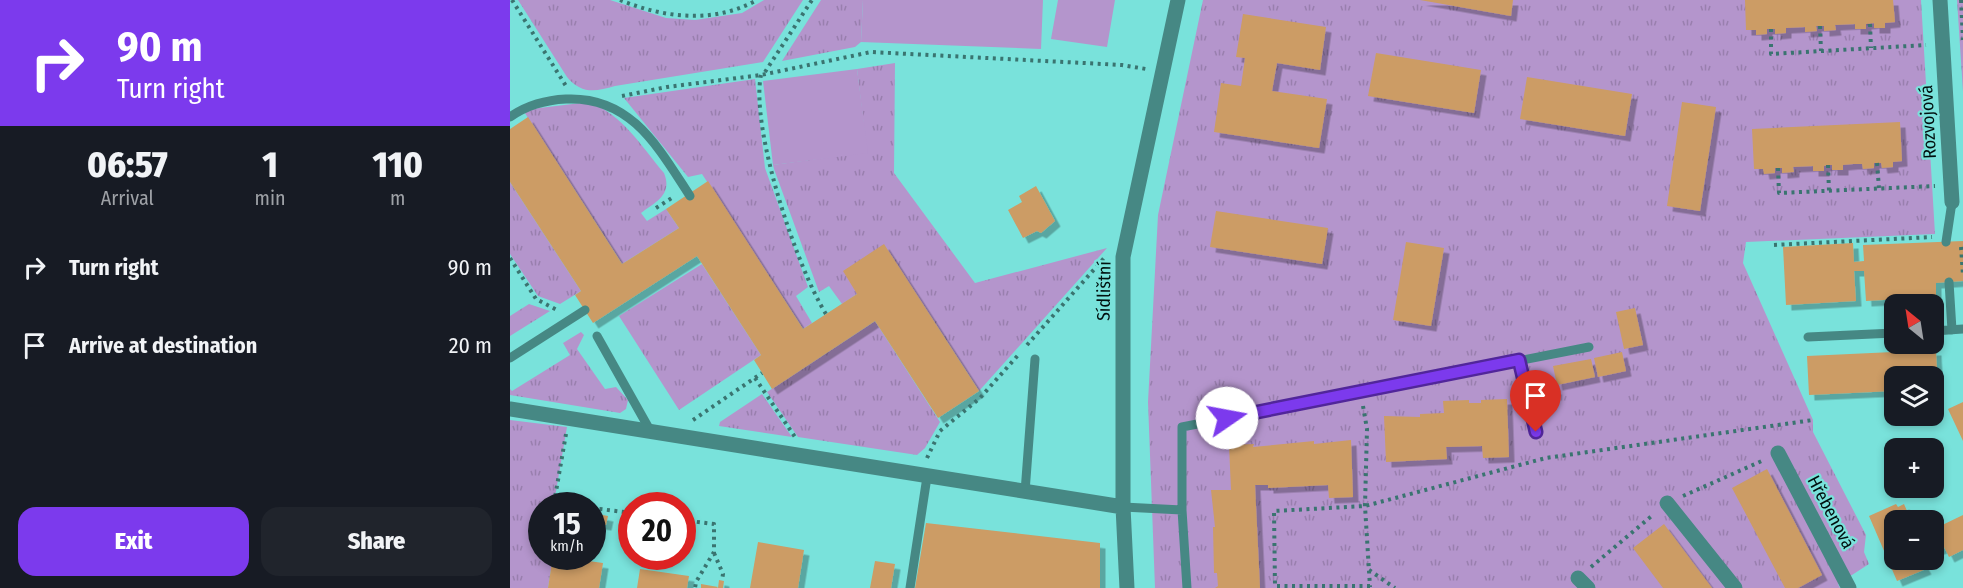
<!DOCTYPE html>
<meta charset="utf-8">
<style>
:root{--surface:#171b24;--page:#20242c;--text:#f1f3f6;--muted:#9ea1a6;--accent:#7c3aed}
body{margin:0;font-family:"Fira Sans Condensed",sans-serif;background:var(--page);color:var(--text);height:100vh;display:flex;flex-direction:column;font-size:22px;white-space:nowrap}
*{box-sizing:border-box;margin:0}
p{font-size:20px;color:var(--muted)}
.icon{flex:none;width:33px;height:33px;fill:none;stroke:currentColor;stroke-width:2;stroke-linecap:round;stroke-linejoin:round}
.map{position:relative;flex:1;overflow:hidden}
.side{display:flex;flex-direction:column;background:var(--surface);width:510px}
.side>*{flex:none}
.banner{background:#7c3aed;color:#fff;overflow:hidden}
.needle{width:39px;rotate:330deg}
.tools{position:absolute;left:1374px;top:294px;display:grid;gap:12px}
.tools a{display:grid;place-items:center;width:60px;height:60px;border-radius:12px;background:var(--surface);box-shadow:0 3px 9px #0003;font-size:30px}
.speed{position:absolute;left:18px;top:492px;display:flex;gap:12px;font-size:30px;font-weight:700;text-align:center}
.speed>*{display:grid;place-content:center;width:78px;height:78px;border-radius:50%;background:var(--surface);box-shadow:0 3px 9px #0003;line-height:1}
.speed small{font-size:15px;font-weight:400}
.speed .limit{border:9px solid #d22;background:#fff;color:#111}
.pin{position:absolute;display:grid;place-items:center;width:51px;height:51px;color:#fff;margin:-62px -26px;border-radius:50% 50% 50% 0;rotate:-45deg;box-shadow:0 0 6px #0007}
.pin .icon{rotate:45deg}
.me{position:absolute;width:66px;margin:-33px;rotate:78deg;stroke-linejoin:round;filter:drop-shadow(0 0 4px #0008)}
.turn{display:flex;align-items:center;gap:21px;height:126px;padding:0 18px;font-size:27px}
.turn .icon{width:78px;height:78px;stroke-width:2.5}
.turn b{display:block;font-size:42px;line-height:51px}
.eta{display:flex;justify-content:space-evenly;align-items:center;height:102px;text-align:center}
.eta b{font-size:36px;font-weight:800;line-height:42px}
.button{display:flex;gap:12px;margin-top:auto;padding:12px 18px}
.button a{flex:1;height:69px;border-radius:18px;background:var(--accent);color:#fff;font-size:24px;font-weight:800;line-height:69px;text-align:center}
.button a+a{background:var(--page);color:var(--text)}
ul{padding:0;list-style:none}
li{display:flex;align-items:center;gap:18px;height:78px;padding:0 18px}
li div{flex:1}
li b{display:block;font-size:22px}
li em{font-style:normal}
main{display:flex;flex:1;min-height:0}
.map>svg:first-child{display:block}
</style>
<main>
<section class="side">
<div class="banner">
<div class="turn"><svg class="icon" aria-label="right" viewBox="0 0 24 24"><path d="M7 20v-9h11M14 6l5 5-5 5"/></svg><div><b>90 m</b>Turn right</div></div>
</div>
<div class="eta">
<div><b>06:57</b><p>Arrival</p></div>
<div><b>1</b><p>min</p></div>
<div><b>110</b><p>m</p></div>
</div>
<ul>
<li><svg class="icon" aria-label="right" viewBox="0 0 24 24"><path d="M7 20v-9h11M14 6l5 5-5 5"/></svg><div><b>Turn right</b></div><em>90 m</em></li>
<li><svg class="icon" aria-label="arrive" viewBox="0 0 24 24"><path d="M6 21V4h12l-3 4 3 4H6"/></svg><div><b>Arrive at destination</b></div><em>20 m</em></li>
</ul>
<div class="button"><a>Exit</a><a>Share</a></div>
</section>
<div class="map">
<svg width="1453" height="588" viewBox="0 0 1453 588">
<defs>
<pattern id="grass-tufts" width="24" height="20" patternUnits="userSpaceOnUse" patternTransform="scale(1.5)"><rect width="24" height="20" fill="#b495cc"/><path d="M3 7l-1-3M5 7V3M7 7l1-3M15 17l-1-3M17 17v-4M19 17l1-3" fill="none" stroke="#997fae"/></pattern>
<filter id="shadow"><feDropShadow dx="5.5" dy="5.5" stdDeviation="0" flood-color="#0004"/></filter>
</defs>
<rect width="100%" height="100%" fill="#79e2db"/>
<path fill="url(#grass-tufts)" d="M8 0H100L156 18 185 20 232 13 254 0H293L253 62 105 86C85 92 71 94 57 77Z
M311 0H353L351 42 345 47 272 61Z
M693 0H1411L1425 234 1236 242 1233 263 1303 420V432L1356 535 1354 552 1359 564 1328 584 1330 588H645L638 402 648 215Z
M1447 0H1453V92Z
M385 63 384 173 465 283 597 248 469 391 374 245 347 294 332 304 319 286 309 292 264 169 263 165 357 152 347 69Z
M245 79 255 168 298 287 286 296 302 323 293 329 192 174 178 177 114 98Z
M79 102C113 115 131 146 154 173 163 195 145 202 131 213L137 221 156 209 169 228 112 264 13 110Z
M0 182 71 291 50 304 28 296 0 254Z
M192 264 251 355 169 410 109 316Z
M19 304 40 311 0 336V316Z
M365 321 430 422 415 448 407 455 288 437 257 392Z
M71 332 74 335 67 349 95 389 106 387 118 400 116 409 110 413 0 395V389L2 391 60 355 53 343Z
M252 394 282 437 209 426 210 422Z
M0 420 57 427 44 503 54 505 32 506V556L43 557 38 588H0Z"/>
<path fill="#b495cc" d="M353 0H533L531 49 351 42Z
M548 0H605L597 47 541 39Z
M347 69 358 153 263 165 253 81Z"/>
<path fill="#cc9c65" filter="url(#shadow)" d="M910 0H1003L1001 16Z
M1235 0H1383L1385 22 1375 23V28H1364V23L1356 24V29H1345V24L1325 25 1326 30 1314 31V26H1306L1307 31 1295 32V27L1276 28V33L1265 34V29H1257V34L1246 35V30H1236Z
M733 14 816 27 810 70 767 63 762 91 817 99 809 148 704 132 711 83 731 86 735 58 726 57Z
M866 53 971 70 964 113 858 96Z
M1017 77 1122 94 1115 136 1010 119Z
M1172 102 1206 107 1190 211 1157 206Z
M18 117 112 264 169 228 156 209 198 181 293 329 347 294 333 271 374 244 469 391 428 418 365 321 262 389 244 360 251 355 187 256 83 323 65 295 71 291 0 182V129Z
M1390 122 1392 161 1383 162V167L1372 168 1371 163H1364V168L1353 169 1352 164H1343L1333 165V170H1322V165H1318L1314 166V171H1303V166L1283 167 1284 172 1272 173V168H1265V173L1254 174 1253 169H1244L1242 129Z
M526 186 545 221 531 233 527 231 513 238 498 210 512 202 509 196Z
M706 211 818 228 812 264 700 247Z
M1453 241V281L1426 283V297L1356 301 1354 271H1344L1346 301 1276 305 1273 247 1343 243 1344 262 1354 261 1353 245Z
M896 242 934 248 921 326 883 320Z
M1125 308 1133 345 1114 349 1106 312Z
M1426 350 1428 389H1424V376H1384V391L1299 395 1297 356Z
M1112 352 1116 371 1088 377 1084 358Z
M1081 359 1085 377 1047 385 1043 366Z
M997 399 999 457 973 458 972 446 936 447 937 459 876 462 874 416 910 417V414L934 413 933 401 959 400V403H971V400Z
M1453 402V441L1438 409Z
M841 440 843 497 819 498 818 485 758 488V485H745L750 588H705L708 586 707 573H704L703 527H705L701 490H721L719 445 744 444 743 447 804 441V444Z
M1257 469 1312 575 1288 588H1275L1222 488Z
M1386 504 1388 507 1394 504 1401 520H1384V560H1411L1416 569 1387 581 1359 516Z
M82 513 98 516 96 525 82 523Z
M1453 515V550L1439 557 1434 547 1424 551V529Z
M416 523 590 543V588H405Z
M1154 524 1202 588H1153L1123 548Z
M248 542 294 550 288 588H240Z
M43 556 93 563 89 588H38Z
M365 561 385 564 381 588H360Z
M130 569 179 576 177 588H127Z
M209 580 214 581 213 588H208Z
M191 584 208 587 207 588H191Z"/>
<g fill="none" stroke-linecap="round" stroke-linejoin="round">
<path stroke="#3a7470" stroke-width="4" stroke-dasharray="3 4.5" stroke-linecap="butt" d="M2 0 56 86
M110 0C154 18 204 24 247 0
M1451 0 1453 40
M1360 24 1361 48
M1310 26 1311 51
M1261 29V54L1416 45
M255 72 302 0
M251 75C240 128 287 268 316 314
M112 96 157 87 251 75 361 52 612 65 636 69
M1367 163 1369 188
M1318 165 1319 191
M1268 168 1269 193 1425 186
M146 208 165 196
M1264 245 1422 237
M1451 247 1453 275
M0 258 26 299 49 311
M517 345 596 256
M245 378 285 437
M853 406 857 429 855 506 860 587
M183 420 252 373
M56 434 44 503 63 506
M417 458 430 431 470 398 510 353
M1173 496 1254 460
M82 508 122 513
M172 520 204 524V552L186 582 185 588
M204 553 213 574 212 580
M1081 567 1144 514
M859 570 885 588
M860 586H765L764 511 855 506 1036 458 1303 420"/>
<path stroke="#468884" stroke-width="9" d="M0 117C17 105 36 100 56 99 121 96 148 147 180 196
M1436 242 1442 202
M1439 282 1442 330
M1424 331 1453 329
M87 336 141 432
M1298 337 1384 333
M0 358 75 310
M1009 360 1026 432
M515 492 525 359
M613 507 672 510
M400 588 417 477
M677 588 672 510V427L1079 347"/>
<path stroke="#468884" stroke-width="15" d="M1430 0 1442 202
M0 409 613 507
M1268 453 1339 588
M1157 503 1225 588
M1068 578 1078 588
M617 588 613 507V257L668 0"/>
</g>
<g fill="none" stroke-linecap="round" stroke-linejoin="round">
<defs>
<path id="route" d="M717 418 1009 360 1026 432"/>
</defs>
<use href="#route" stroke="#51269a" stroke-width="15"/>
<use href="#route" stroke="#7c3aed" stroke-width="10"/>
</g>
<g text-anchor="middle" stroke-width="4.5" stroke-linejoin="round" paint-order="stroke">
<g font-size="18" fill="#00100f" stroke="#79e2db">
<text transform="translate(1418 122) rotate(-93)" y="6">Rozvojová</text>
<text transform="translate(594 291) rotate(-89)" y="6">Sídlištní</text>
<text transform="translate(1321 512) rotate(62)" y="6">Hřebenová</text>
</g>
</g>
</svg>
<div class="tools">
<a><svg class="needle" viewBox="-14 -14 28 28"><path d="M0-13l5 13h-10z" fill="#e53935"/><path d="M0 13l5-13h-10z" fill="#9ea1a6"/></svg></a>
<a><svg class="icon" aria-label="layers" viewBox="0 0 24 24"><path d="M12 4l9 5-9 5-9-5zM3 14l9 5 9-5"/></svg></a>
<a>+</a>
<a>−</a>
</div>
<div class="speed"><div>15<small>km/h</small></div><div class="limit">20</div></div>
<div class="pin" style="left:1026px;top:432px;background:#d93025"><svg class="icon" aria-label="arrive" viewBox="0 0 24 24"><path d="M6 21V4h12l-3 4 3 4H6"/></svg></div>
<svg class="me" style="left:717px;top:418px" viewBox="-20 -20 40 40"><circle r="19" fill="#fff"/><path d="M0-13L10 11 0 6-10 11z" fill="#7c3aed"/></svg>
</div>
</main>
